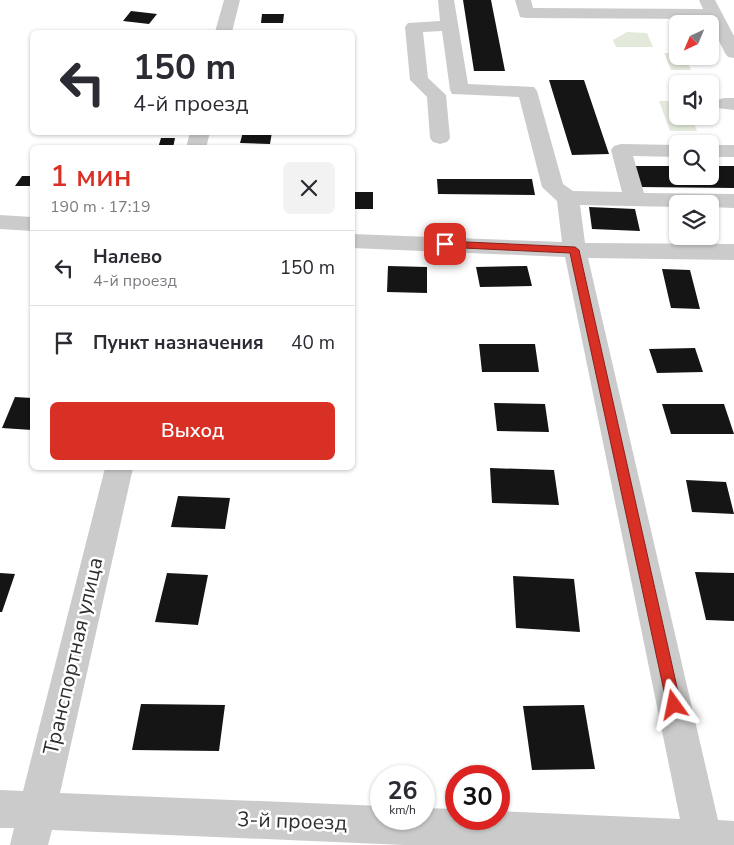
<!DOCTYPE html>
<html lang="ru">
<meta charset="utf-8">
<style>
:root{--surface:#fff;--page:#f2f2f3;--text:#2b2b33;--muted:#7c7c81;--line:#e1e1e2;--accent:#d93025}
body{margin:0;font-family:"Nunito Sans",sans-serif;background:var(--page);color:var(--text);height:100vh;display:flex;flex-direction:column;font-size:19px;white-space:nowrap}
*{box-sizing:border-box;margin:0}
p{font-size:16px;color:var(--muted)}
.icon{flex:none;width:28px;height:28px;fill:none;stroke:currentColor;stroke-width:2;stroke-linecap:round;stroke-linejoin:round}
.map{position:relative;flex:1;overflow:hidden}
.sheet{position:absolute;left:30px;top:145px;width:325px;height:325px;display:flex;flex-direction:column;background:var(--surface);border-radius:8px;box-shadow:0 1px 4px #0004}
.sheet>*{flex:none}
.banner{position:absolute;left:30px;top:30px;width:325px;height:105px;border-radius:8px;box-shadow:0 1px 4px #0004;background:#fff;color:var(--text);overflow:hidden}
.needle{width:32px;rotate:224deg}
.fabs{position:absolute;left:669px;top:15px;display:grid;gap:10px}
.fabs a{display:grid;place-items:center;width:50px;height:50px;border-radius:8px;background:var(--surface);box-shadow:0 1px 4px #0004;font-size:25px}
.speed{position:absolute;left:370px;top:765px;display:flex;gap:10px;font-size:25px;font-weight:700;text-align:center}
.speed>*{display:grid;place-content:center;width:65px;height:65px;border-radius:50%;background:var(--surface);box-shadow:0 1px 4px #0004;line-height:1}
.speed small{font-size:12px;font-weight:400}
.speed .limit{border:8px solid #d22;background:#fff;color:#111}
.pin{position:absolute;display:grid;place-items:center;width:42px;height:42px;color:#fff;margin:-21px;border-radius:10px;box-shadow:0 2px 8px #0006}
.me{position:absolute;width:55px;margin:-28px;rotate:348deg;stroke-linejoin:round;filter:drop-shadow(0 0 4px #0008)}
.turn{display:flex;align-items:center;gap:18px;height:105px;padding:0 20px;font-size:22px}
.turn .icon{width:65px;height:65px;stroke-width:2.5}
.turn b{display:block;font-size:35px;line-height:42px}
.round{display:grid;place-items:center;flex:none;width:52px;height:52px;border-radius:8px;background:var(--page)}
.head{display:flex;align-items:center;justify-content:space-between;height:85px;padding:0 20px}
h1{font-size:30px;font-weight:600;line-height:38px;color:var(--accent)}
.button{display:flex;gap:10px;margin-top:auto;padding:10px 20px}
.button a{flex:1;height:58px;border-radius:8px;background:var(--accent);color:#fff;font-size:20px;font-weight:600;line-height:58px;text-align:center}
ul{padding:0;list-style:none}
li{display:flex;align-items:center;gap:15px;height:75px;padding:0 20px;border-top:1px solid var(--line)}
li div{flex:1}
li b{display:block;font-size:19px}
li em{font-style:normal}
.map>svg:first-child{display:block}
</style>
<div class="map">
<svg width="734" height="845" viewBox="0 0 734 845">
<rect width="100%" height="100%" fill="#fff"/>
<path fill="#e3eadc" d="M627 32 647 33 653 47H616L613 40Z
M664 53H677L678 56H685L691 70H671Z
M659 101H677L678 116H691L697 131H670Z"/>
<path fill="#151515" d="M463 0H491L505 71H474Z
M131 11 157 14 149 24 123 21Z
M262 14H284L283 23H261Z
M549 80H584L609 154 572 155Z
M243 132H272L270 144 240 143Z
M161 138H175L173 148H158Z
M633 166H678V176H710V166H734V188L639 187Z
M22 176H32V186H15Z
M437 179H532L535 195 438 194Z
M352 192H373V209H352Z
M589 207 635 209 640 231 592 229Z
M388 266 427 267V293L387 292Z
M527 266 532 286 480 287 476 267Z
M662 269 690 270 700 309 671 308Z
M479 344H535L539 372H482Z
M695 348 703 372 657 373 649 349Z
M15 397 32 398V430L2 428Z
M494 403 545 404 549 432 497 431Z
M662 404H724L734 434H671Z
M490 468 554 470 559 505 492 503Z
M686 480 726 482 734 514 692 512Z
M178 496 230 498 225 529 171 527Z
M695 572 734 573V621L706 620Z
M0 573 15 574 2 612H0Z
M167 573 208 575 198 625 155 622Z
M513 576 574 579 580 632 516 628Z
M141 704 225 705 219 751 132 750Z
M584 705 595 769 532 770 523 706Z"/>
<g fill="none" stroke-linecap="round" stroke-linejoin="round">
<path fill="#cbcbcb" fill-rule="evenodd" d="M224 0H240L232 32H215Z
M438 0H454L468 84 534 87 537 91 563 184 573 191 622 192 611 150 614 146 621 144 678 145V157L633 156 644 193 734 194V208L710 207V204H678V207L580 205 585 243 734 244V260L588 258 718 820 734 821V845H404L52 830 48 845H10L14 828H0V790L23 791 105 468H133L60 793 381 806V819H424V808L456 809V819H499V811L680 819 565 257 352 248V234L562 242 557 201 542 187 519 97 452 94 450 90 442 31 423 32 428 78 446 95 450 138 447 142 440 144 433 142 430 138 427 97 410 80 405 27 408 23 440 21Z
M515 0H531L533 8 703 9 699 0H715L734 36V58L728 57 725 53 708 19 526 18 520 17Z
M724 98H734V110L717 108 714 104 717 100Z
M190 132H210L206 148H186Z
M710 145H734V157H710Z
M0 215 32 217V231L0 229Z"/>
</g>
<path fill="#d93025" stroke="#8d1f18" d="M445 241 575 247 579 250 681 705 679 710 674 712 669 710 667 705 570 253 442 247V242Z"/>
<g text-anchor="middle" stroke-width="5" stroke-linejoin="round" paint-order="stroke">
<g font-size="21" fill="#2e2e2e" stroke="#fff">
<text transform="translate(73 656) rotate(-77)" y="7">Транспортная улица</text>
<text transform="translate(292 821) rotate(2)" y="7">3-й проезд</text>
</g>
</g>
</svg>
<div class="fabs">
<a><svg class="needle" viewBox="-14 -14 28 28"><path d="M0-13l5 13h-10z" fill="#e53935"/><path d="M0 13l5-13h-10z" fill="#7c7c81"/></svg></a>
<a><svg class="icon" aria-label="sound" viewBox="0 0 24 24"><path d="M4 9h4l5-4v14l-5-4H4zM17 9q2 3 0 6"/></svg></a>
<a><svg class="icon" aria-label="search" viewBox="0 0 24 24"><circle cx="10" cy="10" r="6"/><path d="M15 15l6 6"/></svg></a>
<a><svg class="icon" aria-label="layers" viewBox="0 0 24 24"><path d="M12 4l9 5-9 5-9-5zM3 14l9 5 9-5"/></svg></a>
</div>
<div class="speed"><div>26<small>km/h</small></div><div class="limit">30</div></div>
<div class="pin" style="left:445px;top:244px;background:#d93025"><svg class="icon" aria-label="arrive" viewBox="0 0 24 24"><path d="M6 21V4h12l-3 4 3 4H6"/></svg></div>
<svg class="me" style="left:674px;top:705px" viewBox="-20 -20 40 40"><path d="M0-17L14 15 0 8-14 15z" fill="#d93025" stroke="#fff" stroke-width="4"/></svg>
<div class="banner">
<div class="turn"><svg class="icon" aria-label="left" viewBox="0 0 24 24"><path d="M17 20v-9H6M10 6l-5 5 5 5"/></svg><div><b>150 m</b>4-й проезд</div></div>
</div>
<section class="sheet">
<div class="head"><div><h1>1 мин</h1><p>190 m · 17:19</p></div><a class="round"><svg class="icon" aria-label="close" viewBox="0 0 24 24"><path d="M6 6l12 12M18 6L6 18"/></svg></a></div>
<ul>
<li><svg class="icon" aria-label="left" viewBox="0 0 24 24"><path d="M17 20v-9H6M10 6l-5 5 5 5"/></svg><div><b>Налево</b><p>4-й проезд</p></div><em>150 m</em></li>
<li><svg class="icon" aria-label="arrive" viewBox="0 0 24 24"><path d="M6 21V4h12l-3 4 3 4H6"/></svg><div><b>Пункт назначения</b></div><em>40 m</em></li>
</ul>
<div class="button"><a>Выход</a></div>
</section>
</div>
